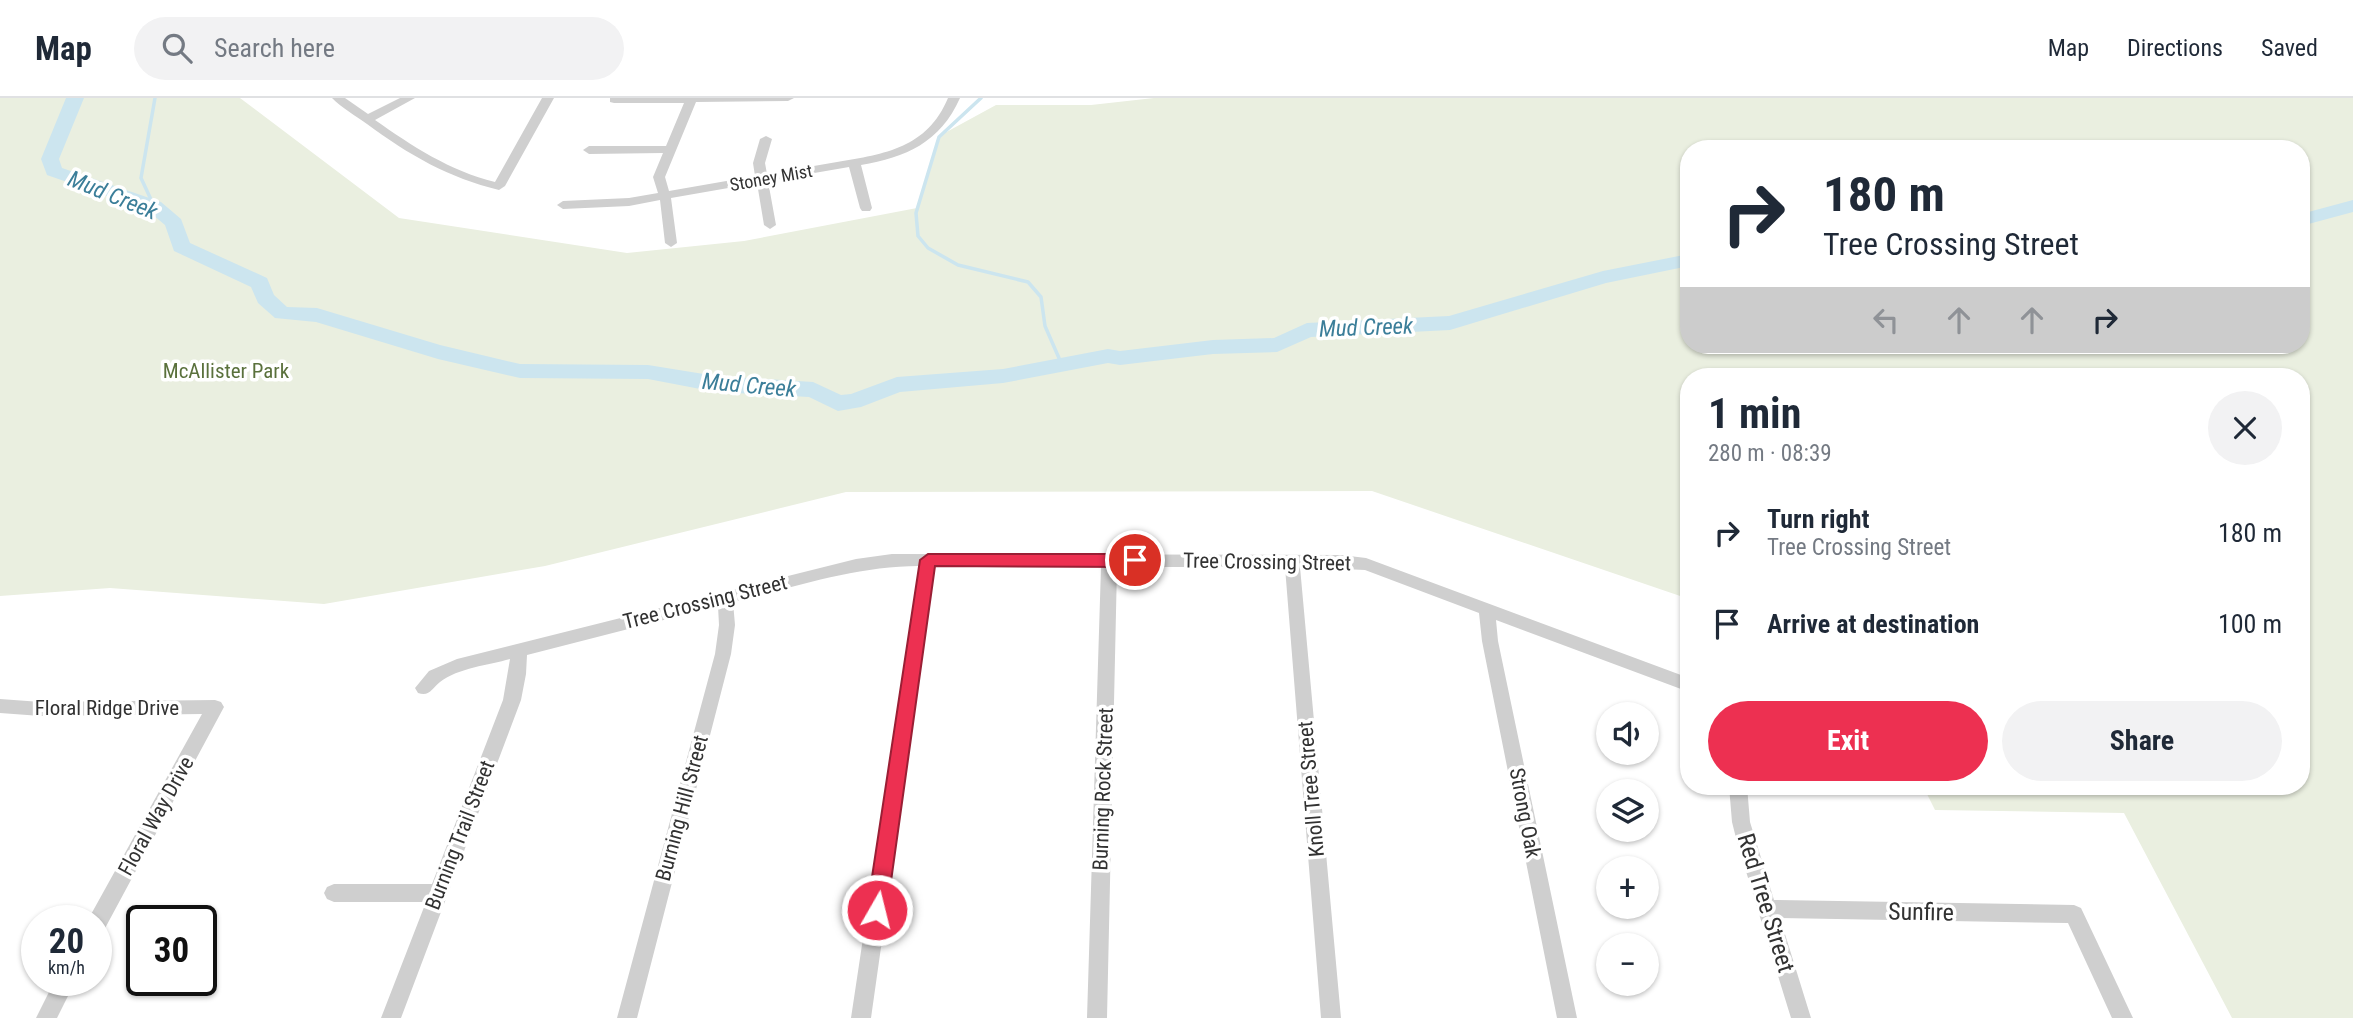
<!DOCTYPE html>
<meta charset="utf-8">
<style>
:root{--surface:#fff;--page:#f2f2f3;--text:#1f2937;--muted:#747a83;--line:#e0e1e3;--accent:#ed3051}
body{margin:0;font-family:"Roboto Condensed",sans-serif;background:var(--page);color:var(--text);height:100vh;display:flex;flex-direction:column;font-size:26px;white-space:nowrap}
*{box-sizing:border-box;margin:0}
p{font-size:23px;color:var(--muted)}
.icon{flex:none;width:38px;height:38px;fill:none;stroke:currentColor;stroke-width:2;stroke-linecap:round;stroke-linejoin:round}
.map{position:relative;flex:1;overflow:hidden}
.side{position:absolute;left:1680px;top:270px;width:630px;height:427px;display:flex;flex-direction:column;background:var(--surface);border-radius:28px;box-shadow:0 2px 5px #0004}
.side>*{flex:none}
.top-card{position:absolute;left:1680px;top:42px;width:630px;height:214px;border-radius:28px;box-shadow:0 2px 5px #0004;background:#fff;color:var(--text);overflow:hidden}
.tools{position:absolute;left:1596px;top:604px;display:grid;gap:14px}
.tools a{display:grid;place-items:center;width:63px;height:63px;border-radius:50%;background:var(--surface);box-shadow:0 2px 5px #0004;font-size:35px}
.speed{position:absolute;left:21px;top:807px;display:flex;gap:14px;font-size:35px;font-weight:700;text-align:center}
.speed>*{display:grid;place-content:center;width:91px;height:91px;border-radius:50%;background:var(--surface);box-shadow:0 2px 5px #0004;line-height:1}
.speed small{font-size:18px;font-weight:400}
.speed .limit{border:4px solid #111;border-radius:10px;background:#fff;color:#111}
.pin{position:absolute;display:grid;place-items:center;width:60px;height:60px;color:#fff;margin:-30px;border:4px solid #fff;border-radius:50%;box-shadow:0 2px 7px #0007}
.me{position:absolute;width:77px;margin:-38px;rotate:8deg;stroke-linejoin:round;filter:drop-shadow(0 0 5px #0008)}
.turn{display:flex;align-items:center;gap:24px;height:147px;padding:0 28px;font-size:32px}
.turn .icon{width:91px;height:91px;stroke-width:2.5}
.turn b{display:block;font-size:49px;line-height:60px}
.lanes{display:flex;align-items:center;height:66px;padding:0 28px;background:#0003;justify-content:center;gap:35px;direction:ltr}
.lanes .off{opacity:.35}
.round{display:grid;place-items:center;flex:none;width:74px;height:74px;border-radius:37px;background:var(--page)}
.overview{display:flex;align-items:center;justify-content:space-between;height:119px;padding:0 28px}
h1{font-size:42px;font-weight:700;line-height:52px}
.action{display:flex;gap:14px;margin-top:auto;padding:14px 28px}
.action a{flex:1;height:80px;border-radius:42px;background:var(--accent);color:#fff;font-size:28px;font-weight:700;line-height:80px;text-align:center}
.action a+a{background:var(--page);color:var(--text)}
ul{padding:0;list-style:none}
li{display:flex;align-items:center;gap:21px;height:91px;padding:0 28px}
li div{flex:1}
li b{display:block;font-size:26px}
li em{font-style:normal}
header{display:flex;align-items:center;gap:42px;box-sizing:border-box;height:98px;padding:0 35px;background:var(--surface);border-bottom:2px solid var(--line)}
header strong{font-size:33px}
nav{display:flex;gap:38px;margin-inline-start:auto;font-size:24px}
.search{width:490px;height:63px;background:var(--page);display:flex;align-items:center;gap:18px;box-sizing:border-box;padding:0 24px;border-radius:38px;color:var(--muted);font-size:26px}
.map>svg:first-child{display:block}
</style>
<header>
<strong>Map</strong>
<div class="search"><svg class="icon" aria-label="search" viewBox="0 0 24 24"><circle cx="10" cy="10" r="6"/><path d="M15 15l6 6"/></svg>Search here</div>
<nav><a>Map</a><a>Directions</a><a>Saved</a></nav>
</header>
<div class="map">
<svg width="2353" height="920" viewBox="0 0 2353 920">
<rect width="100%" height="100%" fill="#fff"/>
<path fill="#eaefe0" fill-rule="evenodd" d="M0 0H240L399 120 627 155 744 143 917 110 941 37 996 7H1091L1154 0H2353V920H2232L2124 715 1935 712 1923 688H2301V278H1689V501L1372 393 846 394 545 468 324 506 110 490 0 498ZM1689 51H2301V247H1689Z"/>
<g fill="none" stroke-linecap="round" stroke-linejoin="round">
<path stroke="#cce5ef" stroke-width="3.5" d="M981 0 939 39 916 115 918 138 928 150 958 167 1028 184 1041 199 1045 228 1062 267
M154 108 141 80 155 0"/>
<path fill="#cce5ef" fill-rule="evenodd" d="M66 0H84L59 61 62 70 161 104 181 121 190 145 267 180 274 197 287 209 317 210 440 247 520 266 648 267 716 278 813 284 841 297 851 296 897 279 1003 271 1108 251 1120 253 1213 242 1274 240 1307 225 1449 218 1603 173 1689 156V168L1606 185 1450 232 1311 239 1277 254 1213 256 1120 267 1108 265 1003 285 900 294 861 309 838 313 809 299 716 294 648 281 520 280 438 261 316 224 275 220 258 205 251 189 174 153 165 127 147 112 47 77 41 61Z
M2353 102V114L2301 128V116Z"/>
<path fill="#cfcfcf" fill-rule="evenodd" d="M332 0H345L368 16 400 0H415L375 22C412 48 450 73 495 84L542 0H554L505 88 499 92C449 80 409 57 367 26 356 18 342 10 332 0Z
M610 0H794L788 3 696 4 665 79 669 93 755 78 753 65 760 41 766 38 772 41 765 65 767 76C790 72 814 68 837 64 885 56 927 50 948 0H960C940 45 906 59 861 67L872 110 870 113H862L860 110 849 69 768 83 776 127 770 131 764 127 757 85 671 100 677 145 671 149 665 145 660 102 629 108 563 111 557 107 563 103 629 100 658 95 653 79 663 55 589 56 583 52 589 48H666L684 5H614L610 4Z
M892 456 1341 457 1366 460 1689 580V594L1496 522 1498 543 1577 920H1557L1482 543 1479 515 1365 472 1300 469 1341 920H1321L1285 469H1117L1107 920H1087L1101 469 935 468 871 920H851L919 468C856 468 795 489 733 504L735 527 731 556 637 920H617L715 556 719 527 718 508 527 557 526 576 521 602 401 920H381L426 804H334L327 801 324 795 327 789 334 786H432L503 602 510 561C489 567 458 570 440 584 432 590 430 599 418 595L415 590 429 573 457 561 856 461Z
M0 601 41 604 215 602 221 604 224 609 103 834 96 836V822H88L89 820 202 616 41 618 0 615Z
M1729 688H1747L1750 724 1774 802 2074 807 2081 810 2133 920H2112L2068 825 1780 820 1811 920H1791L1737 744 1732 724Z
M55 882H76L57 920H36Z"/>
</g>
<path fill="#ed3051" stroke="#9a1f35" stroke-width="2" d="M928 456H1135L1143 462 1135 469 935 468 887 812 884 819 877 822 870 819 867 812 920 462Z"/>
<g text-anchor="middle" stroke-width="7" stroke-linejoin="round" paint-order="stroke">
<g font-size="18" fill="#323232" stroke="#fff">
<text transform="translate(771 80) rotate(-10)" y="6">Stoney Mist</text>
</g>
<g font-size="21" fill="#5a713c" stroke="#fff">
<text x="226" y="280">McAllister Park</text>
</g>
<g font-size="21" fill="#323232" stroke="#fff">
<text transform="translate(1267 464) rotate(1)" y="7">Tree Crossing Street</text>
<text transform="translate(705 504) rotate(-14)" y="7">Tree Crossing Street</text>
<text x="107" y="617">Floral Ridge Drive</text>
<text transform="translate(1103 691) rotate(-88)" y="7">Burning Rock Street</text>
<text transform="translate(1311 691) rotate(-95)" y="7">Knoll Tree Street</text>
<text transform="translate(682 710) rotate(-75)" y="7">Burning Hill Street</text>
<text transform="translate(1525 715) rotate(79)" y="7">Strong Oak</text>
<text transform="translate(156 718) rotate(-61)" y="7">Floral Way Drive</text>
<text transform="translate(460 737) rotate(-69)" y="7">Burning Trail Street</text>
</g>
<g font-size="23" font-style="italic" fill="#3b7e99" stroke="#fff">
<text transform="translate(113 97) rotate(22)" y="8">Mud Creek</text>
<text transform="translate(1366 229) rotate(-2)" y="8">Mud Creek</text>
<text transform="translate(749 287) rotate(5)" y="8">Mud Creek</text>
</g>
<g font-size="24" fill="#323232" stroke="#fff">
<text transform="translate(1766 805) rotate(73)" y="8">Red Tree Street</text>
<text transform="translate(1921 814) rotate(1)" y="8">Sunfire</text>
</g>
</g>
</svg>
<div class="tools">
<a><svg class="icon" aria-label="sound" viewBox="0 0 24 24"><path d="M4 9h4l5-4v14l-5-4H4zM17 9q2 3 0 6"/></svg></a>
<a><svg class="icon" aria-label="layers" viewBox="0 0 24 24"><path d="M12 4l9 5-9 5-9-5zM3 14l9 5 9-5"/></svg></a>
<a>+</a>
<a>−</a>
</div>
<div class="speed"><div>20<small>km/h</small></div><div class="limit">30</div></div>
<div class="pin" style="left:1135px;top:462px;background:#d93025"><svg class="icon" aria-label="arrive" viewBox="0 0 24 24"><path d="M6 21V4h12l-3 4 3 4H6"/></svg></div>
<svg class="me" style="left:877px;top:812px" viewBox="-20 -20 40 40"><circle r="17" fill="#ed3051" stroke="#fff" stroke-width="3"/><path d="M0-11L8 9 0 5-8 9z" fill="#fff"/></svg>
<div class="top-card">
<div class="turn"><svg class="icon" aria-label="right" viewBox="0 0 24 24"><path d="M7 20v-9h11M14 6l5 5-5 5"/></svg><div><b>180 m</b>Tree Crossing Street</div></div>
<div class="lanes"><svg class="icon off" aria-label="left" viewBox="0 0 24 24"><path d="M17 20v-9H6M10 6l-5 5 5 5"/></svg><svg class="icon off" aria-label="ahead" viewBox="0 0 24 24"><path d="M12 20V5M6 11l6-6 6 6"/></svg><svg class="icon off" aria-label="ahead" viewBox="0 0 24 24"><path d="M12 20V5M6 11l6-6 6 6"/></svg><svg class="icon" aria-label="right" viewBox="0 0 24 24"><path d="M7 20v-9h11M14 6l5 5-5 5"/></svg></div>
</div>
<section class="side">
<div class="overview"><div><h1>1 min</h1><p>280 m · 08:39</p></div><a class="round"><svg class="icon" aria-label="close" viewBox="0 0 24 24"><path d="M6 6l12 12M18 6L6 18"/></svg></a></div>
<ul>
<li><svg class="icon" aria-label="right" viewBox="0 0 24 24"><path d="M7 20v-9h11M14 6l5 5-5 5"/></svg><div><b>Turn right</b><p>Tree Crossing Street</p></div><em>180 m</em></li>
<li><svg class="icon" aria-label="arrive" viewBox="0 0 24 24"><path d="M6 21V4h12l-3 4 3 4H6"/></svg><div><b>Arrive at destination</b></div><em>100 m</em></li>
</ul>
<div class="action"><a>Exit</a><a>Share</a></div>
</section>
</div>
